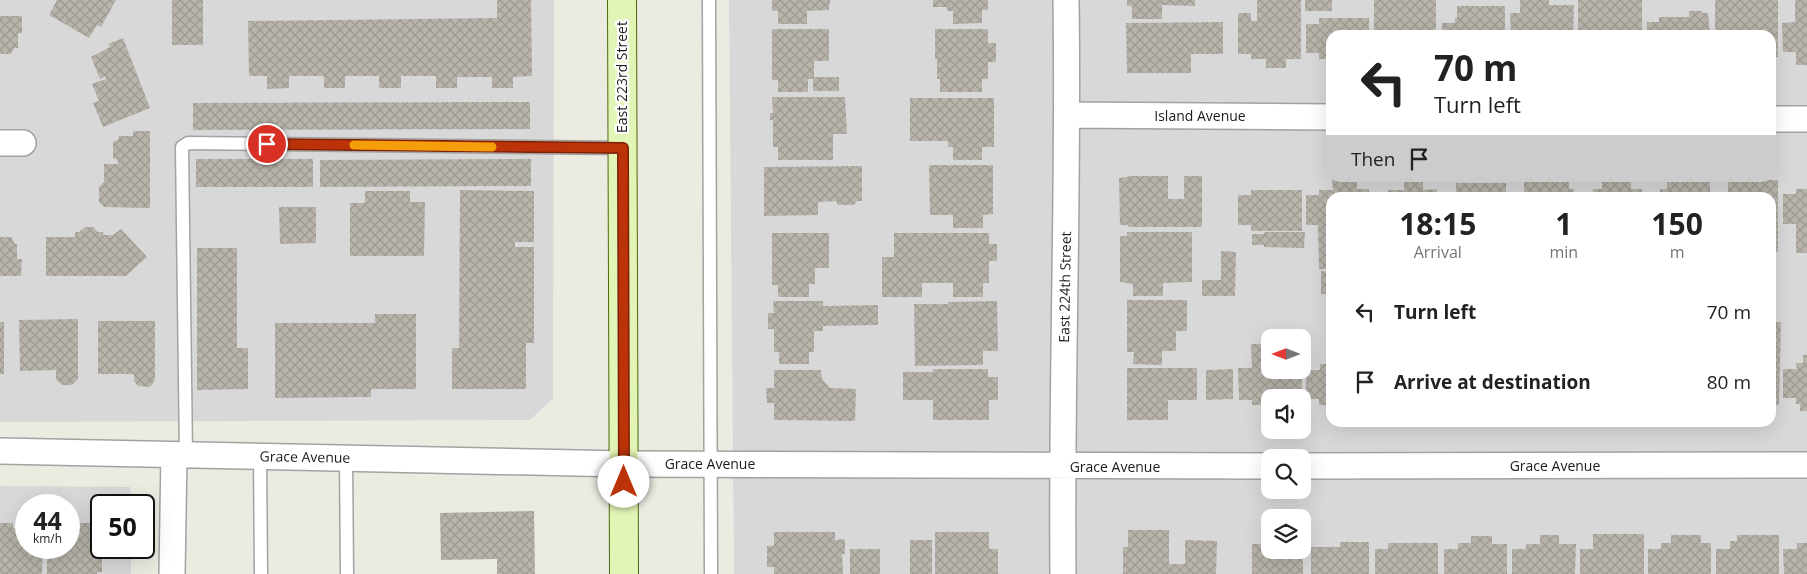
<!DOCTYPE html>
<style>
:root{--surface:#fff;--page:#f6f6f6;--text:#222;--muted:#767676}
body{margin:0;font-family:"Open Sans",sans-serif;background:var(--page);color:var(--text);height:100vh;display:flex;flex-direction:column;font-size:19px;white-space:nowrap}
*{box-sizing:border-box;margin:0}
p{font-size:16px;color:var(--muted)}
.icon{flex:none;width:28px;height:28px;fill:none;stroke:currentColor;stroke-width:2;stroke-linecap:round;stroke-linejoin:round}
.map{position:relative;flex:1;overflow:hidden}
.details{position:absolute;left:1326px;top:192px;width:450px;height:235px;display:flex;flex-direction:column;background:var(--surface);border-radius:15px;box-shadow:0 5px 20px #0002}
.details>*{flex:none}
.guide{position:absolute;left:1326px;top:30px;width:450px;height:152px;border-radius:15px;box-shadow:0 5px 20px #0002;background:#fff;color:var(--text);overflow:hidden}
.needle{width:32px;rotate:270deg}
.fabs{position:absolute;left:1261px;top:329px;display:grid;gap:10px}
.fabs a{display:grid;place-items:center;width:50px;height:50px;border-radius:10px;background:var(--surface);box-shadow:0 5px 20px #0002;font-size:25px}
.speed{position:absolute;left:15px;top:494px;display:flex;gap:10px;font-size:25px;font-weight:700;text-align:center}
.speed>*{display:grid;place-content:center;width:65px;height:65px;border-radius:50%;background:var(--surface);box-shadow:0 5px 20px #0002;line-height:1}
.speed small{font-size:12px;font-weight:400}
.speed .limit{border:2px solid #111;border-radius:8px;background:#fff;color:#111}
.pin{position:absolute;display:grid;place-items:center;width:42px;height:42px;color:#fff;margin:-21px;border:2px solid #fff;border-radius:50%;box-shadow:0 1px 5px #0007}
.me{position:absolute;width:55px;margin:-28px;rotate:0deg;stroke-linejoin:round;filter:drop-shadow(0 0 4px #0008)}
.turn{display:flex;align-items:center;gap:18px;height:105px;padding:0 25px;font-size:22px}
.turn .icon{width:65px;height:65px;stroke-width:2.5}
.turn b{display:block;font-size:35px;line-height:42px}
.then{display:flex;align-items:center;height:48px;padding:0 25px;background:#0003;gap:10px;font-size:19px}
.eta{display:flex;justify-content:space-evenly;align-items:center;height:85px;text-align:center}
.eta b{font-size:30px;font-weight:700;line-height:35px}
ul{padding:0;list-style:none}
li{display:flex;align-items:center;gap:15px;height:70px;padding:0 25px}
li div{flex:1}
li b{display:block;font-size:19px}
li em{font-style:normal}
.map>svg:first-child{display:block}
</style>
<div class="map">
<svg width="1807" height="574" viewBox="0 0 1807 574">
<defs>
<pattern id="building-cross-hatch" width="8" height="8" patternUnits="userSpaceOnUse" patternTransform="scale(1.25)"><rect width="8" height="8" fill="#b8b4ab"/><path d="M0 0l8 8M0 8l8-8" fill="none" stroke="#9e9a93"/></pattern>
</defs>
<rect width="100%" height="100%" fill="#ecebe1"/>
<path fill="#d9d8d8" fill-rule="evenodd" d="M0 0H554L553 398 530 420 0 422Z
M729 0H1807V574H734ZM1331 35H1771V178H1331ZM1331 198H1771V422H1331ZM1270 338H1302V370H1270ZM1270 398H1302V430H1270ZM1270 458H1302V490H1270ZM1270 518H1302V550H1270Z
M0 486 130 487 131 505H101V548H131V574H0ZM26 505H69V548H26Z"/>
<path fill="url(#building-cross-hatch)" d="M57 0H116L101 27 97 25 89 38 49 15Z
M172 0H203V45H172Z
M497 0H531L532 76 513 77V88H492V77H457V88H436V76H401V88H379V76H345V88H324V76H289V88L267 89V76H249L248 21 497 18Z
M772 0H830V5H829V10L807 11V24H778V11H772Z
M933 0H988V10H982V23L953 24V11H947V7H933Z
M1127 0H1195V6L1162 5V19H1132V6H1127Z
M1257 0H1301V59H1286V68H1266V59H1251V54H1238V13H1251V21H1257Z
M1305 0H1332V11H1305Z
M1374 0H1436V35H1374Z
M1520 0H1549V5H1574L1573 35H1511L1510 13H1520Z
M1578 0H1642V35H1578Z
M1715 0H1778V57H1771V35H1715Z
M1795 0H1807V65H1796V52H1783L1782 23 1795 22Z
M1457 6H1505V35H1442V23H1455V18H1457Z
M1689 11H1702V13H1708L1710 35H1647V22H1659V17H1689Z
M0 16H22V33H18V48H14L11 54H0Z
M1319 18H1369V35H1331V59H1319V53H1306V24H1319Z
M1223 22V54H1191V73H1127L1126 23Z
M772 29H829V61H814V77H839V91H813V79H808V92H778V80H772Z
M935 29H988V43H996V62H988V79H982V92H940V79H937V59H935Z
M123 38 150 108 103 127 93 103 99 101 92 84 106 79 105 76 100 79 91 57 110 47 108 44Z
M772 97H845L847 134H833V160H778V147H773V120H770V113H773Z
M910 98H994V147H982V160H953V147H948V141H910Z
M530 102V129L193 130V103Z
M133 131H150V208L104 207 99 202V187L104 182V164H118V160L113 158V142L119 139 118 136H133Z
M196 159H313V187H196Z
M531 159V186L320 187V160Z
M929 165H993V214L983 215V228H953V215H930Z
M862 166V201H857L854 205H838L836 201 818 202V215L764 216V167Z
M1128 176H1168V199H1184V176H1202V227H1128V225H1120L1119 178 1128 177Z
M1332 179H1357V189H1369V198H1331V269H1319L1318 225H1306V195H1319V190H1333Z
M1524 179H1569V189H1574V198H1512V195H1524Z
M1602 179H1631V189H1642V198H1579V195H1593V189H1602Z
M1728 180H1778V252H1771V198H1715V194H1728Z
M1667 181H1710V198H1647V194H1660V189H1667Z
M1404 182H1423V190L1437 189V198H1374V196L1388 195V190H1404Z
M1456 183H1506V198H1442V195H1456Z
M1796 189H1807V253H1796V224H1783V194H1796Z
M460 190 534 191V242H515V247H534V343H526V389H452V348H459Z
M1251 190H1302V231H1251V225H1238V195H1251Z
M365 191H410V202H425L424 256H350V203H365Z
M279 207H316V243L280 244Z
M85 227H93L98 232H103V235H113L121 229 147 257 126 276H46V237H75V232H79Z
M1127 232H1192V282L1163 283V296H1133V284L1120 282V236H1127Z
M1264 232H1305L1304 248 1264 247V245H1252V234H1264Z
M772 233H829V268H815V284H809V297H778V285H772Z
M894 233H989V244H997V261H989V283H983V297H953V283H922V297H882V257H894Z
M0 237H11L15 244H17V259H22L21 276H0Z
M197 248H237V348H248V389L197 390Z
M1221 251 1236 252 1235 296H1202V280H1221Z
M1321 271 1331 272V294H1321Z
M1127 300H1187V331H1176V351H1162V365L1133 364 1134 352H1127Z
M773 301H823V306L878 305V325L823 326V331H814V352H809V364H779V352H774V329H768V313H774Z
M997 301 998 351H983V365L915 366 914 304H948V302Z
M1771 309H1776L1775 322H1781L1779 405 1771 404Z
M375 314H416V389H371V397L275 398V323H375Z
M78 319V379L72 385H62L56 379V370L20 371 19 320Z
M98 321H155V380L150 387 138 386 134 381V374H98Z
M0 322H4V374H0Z
M1251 344H1270V370H1302V398H1270V405H1252V400H1239L1238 368H1252Z
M1803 355H1807V411H1800V404H1796V398H1783V369H1797L1796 363H1803Z
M1320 364H1331V405H1319V399H1306V370H1320Z
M1127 368H1197V400H1168V420H1127Z
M933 369H988V377H998V400H989V420H933V400H903V372H933Z
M1233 369V399L1206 400V370Z
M774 370H821L822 379 830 388 856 389 855 421 774 420V403H767L766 388H774Z
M534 511 535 574H497V559L441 560 440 513Z
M0 523H13V528H26V548H43L42 574H0Z
M69 523H97V552H102V572H97V574H47V548H69Z
M1128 530H1169V564H1185V540L1217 541 1216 574H1123V547H1128Z
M774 532H835V540L845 539V554H842L843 574H774V567H767V546H774Z
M935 532H989V549H998V574H935Z
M1593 534H1644V574H1580V549H1593Z
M1540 535H1559V544H1576L1575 574H1512V549H1526V544H1540Z
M1671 535H1701V543H1711V574H1648V549H1661V543H1671Z
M1737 535H1779V574H1716V549H1730V541H1737Z
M1471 536H1492V544H1507V574H1444V549H1458V543H1471Z
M910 540H932V574H910Z
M1340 542H1369V574H1311V547H1340Z
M1388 543H1438V574H1375V549H1388Z
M1797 543H1807V574H1784L1783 549H1797Z
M1252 544H1270V550H1303V574H1252Z
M850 549H880V574H850Z"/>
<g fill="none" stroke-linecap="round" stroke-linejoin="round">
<defs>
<path id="service" d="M709 0 711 574
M186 455 182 147 188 143 623 148
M260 456 261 574
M346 458 347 574"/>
<path id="minor" d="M1068 115 1331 117
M1771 119H1807
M0 143H23
M0 451 624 464 1270 466
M1302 466 1807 465
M172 574 174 455
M1063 574C1061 383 1069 191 1066 0"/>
<path id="secondary" d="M622 0 624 574"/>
</defs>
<use href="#service" stroke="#a2a2a2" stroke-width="15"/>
<use href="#minor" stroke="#a2a2a2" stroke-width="28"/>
<use href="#secondary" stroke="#496a0a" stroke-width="30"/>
<use href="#service" stroke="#fff" stroke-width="12"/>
<use href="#minor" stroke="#fff" stroke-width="25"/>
<use href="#secondary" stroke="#e3f5b6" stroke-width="28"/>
</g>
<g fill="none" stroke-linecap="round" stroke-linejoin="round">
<defs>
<path id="route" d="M267 144 623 148 624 482"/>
</defs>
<use href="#route" stroke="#7a2106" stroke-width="12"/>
<use href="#route" stroke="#bc330a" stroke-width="9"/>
<path stroke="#f59e0b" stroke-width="9" d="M354 145 492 147"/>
</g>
<g text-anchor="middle" stroke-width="4.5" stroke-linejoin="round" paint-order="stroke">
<g font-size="14" fill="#1b1b1b" stroke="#fff">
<text transform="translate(622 77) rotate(-90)" y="5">East 223rd Street</text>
<text x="1200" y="121">Island Avenue</text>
<text transform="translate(1065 287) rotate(-89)" y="5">East 224th Street</text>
<text transform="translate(305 457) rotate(1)" y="5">Grace Avenue</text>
<text x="710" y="469">Grace Avenue</text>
<text x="1555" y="471">Grace Avenue</text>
<text x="1115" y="472">Grace Avenue</text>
</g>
</g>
</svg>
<div class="fabs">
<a><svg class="needle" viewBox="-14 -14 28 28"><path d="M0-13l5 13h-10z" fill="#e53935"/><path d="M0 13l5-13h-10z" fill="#767676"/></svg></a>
<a><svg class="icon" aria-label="sound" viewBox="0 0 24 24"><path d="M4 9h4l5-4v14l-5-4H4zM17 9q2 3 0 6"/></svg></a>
<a><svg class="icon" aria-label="search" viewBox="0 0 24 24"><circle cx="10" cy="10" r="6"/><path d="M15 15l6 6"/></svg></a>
<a><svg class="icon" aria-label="layers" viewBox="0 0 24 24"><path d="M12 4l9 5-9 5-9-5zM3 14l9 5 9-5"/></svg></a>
</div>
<div class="speed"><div>44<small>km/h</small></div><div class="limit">50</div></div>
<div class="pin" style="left:267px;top:144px;background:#d93025"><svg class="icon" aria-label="arrive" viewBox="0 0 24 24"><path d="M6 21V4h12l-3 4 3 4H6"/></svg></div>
<svg class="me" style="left:624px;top:482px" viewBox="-20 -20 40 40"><circle r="19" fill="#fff"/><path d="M0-13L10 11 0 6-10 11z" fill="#bc330a"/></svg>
<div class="guide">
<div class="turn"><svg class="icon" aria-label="left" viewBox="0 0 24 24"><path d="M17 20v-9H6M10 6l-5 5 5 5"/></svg><div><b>70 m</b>Turn left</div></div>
<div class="then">Then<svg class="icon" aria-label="arrive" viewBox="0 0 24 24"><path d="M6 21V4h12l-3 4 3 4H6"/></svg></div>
</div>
<section class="details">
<div class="eta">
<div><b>18:15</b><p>Arrival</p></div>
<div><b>1</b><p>min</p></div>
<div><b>150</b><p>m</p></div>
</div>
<ul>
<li><svg class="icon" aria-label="left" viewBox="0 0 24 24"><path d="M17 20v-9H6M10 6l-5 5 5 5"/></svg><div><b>Turn left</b></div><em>70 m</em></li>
<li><svg class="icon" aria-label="arrive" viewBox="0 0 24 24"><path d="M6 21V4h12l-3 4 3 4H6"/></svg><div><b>Arrive at destination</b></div><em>80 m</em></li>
</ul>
</section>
</div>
